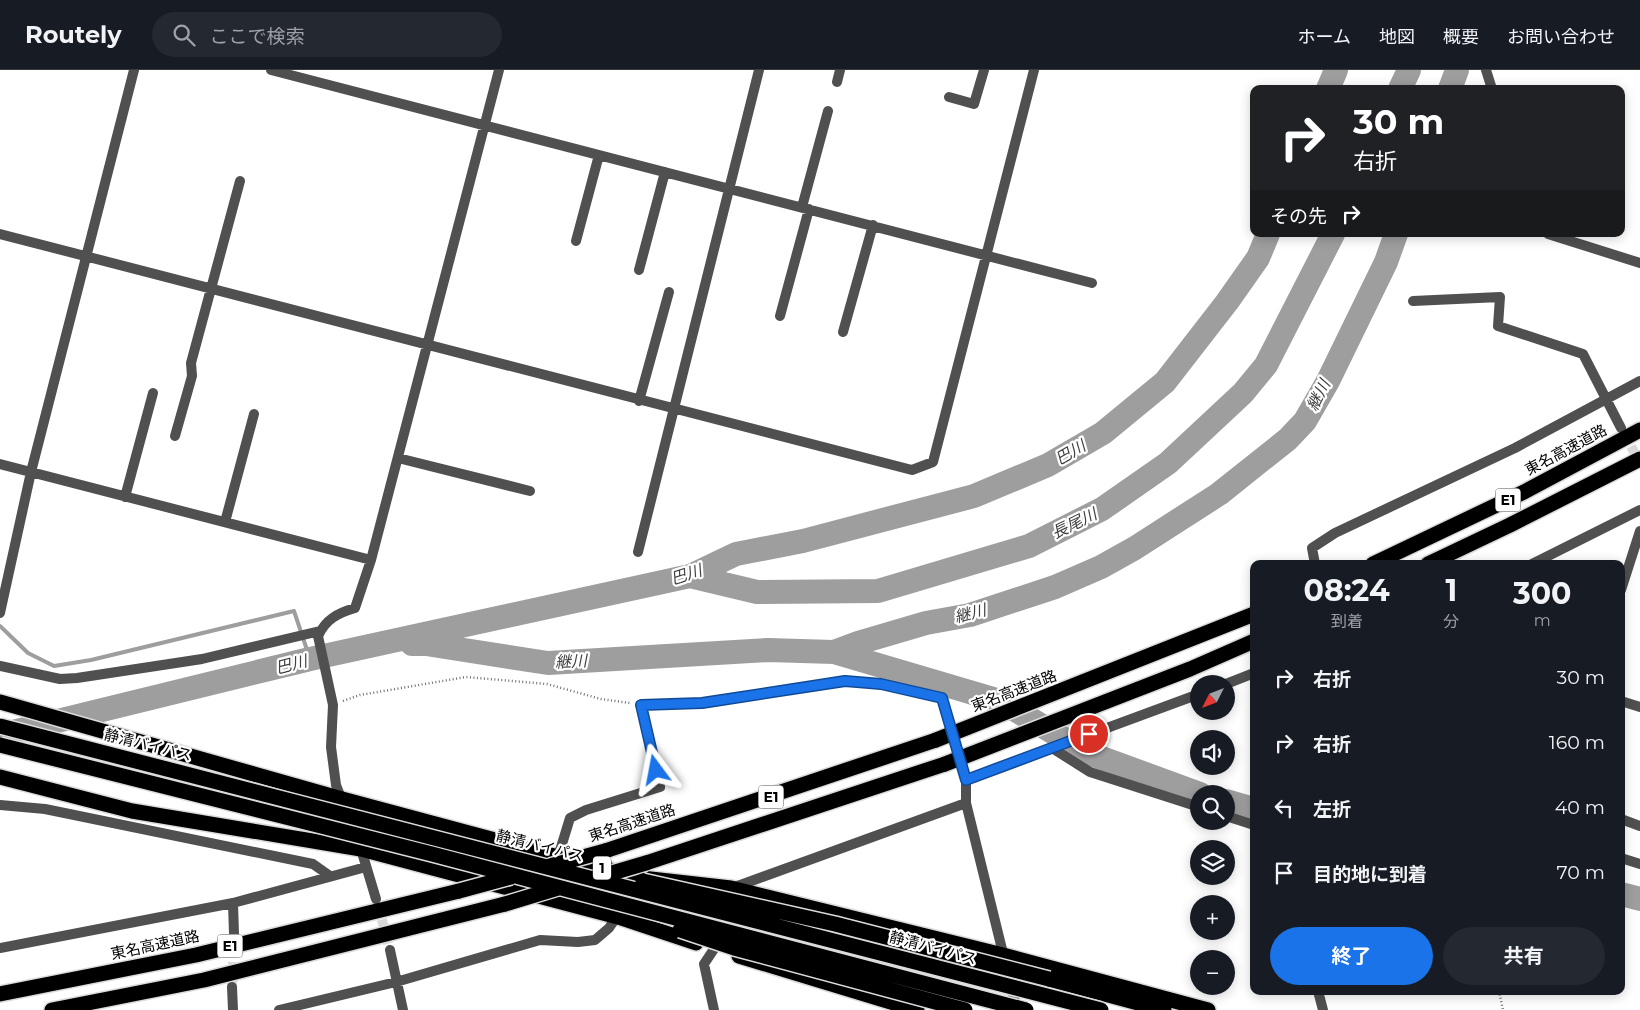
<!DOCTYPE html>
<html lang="ja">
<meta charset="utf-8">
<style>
:root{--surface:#171b24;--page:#242831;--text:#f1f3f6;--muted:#9ea1a6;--line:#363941;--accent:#1a73e8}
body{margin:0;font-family:Montserrat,"Noto Sans JP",sans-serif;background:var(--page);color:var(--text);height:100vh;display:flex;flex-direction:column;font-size:19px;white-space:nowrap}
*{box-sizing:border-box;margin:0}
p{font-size:16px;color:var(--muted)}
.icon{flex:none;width:28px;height:28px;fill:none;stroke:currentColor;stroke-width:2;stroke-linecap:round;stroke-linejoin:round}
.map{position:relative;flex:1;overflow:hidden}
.sheet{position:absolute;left:1250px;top:490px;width:375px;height:435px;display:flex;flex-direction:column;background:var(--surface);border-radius:10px;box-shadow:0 2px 12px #0003}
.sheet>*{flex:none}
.banner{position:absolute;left:1250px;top:15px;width:375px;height:152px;border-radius:10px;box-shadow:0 2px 12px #0003;background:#202124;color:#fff;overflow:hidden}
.needle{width:32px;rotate:228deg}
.buttons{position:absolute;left:1190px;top:605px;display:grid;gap:10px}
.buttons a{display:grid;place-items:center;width:45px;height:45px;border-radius:50%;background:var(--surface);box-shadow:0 2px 12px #0003;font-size:25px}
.pin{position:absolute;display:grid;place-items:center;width:42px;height:42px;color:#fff;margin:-21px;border:2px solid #fff;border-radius:50%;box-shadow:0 1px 5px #0007}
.me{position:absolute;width:55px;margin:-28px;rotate:347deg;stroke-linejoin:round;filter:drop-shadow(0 0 4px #0008)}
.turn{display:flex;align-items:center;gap:18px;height:105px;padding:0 20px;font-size:22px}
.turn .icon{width:65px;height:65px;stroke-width:2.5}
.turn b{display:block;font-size:35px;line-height:42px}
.then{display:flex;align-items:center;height:48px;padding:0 20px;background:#0003;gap:10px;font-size:19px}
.eta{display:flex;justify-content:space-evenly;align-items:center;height:85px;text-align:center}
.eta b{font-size:30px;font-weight:700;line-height:35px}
.action{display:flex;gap:10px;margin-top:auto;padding:10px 20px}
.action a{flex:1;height:58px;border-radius:30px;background:var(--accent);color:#fff;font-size:20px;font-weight:700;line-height:58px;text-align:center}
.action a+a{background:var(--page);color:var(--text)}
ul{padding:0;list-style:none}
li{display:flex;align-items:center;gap:15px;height:65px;padding:0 20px}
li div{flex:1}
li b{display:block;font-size:19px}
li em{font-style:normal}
header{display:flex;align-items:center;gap:30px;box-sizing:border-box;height:70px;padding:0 25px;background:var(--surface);border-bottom:1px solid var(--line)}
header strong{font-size:24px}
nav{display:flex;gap:28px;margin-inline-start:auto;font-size:18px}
.search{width:350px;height:45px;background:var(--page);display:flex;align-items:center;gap:12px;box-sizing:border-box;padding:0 18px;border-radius:28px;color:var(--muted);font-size:19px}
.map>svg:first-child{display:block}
</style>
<header>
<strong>Routely</strong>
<div class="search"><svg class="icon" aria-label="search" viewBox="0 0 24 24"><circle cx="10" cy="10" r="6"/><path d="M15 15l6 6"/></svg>ここで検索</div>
<nav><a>ホーム</a><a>地図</a><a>概要</a><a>お問い合わせ</a></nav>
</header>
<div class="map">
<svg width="1640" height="940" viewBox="0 0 1640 940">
<rect width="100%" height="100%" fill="#fff"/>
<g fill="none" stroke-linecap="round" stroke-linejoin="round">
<path stroke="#9e9e9e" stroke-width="4" d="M0 556 28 583 54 596 91 590 294 541 310 589"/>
<path stroke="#9e9e9e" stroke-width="24" d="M1328 19 1336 0
M1400 19 1409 0
M1450 19 1457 0
M690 506 757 522 878 521 1029 476 1102 439 1168 393 1243 323 1266 295 1333 164
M412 574H426L548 593 768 580 834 582 858 573 926 553 970 545 1055 517 1101 497 1135 478 1219 424 1288 369 1305 351 1328 311 1386 192 1396 164
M834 582 1000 631 1088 683 1200 724
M0 665 310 589 690 506 736 484 803 471 974 426 1048 395 1103 363 1165 312 1227 232 1258 188 1268 164
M1226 731 1254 739
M1621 824 1640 829"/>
<path stroke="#d9d9d9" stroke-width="10" stroke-dasharray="10 5" stroke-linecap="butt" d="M1624 363 1640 393
M378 835 390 880
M232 917 234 871"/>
<defs>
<path id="highway" d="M1373 494 1524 422 1640 360
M1428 494 1510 455 1640 389
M0 632 342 729 558 787 642 808 731 818 1003 885 1208 940
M0 707 132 741 361 779 618 847 696 873
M605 781 936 670
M646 793 945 694
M739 886 917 940
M1049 909 1164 940
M0 924 196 885 459 821
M52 940 204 910 505 834"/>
</defs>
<use href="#highway" stroke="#dbdbdb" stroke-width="18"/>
<path stroke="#727272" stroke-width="2.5" stroke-dasharray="1 2.5" stroke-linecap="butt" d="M343 631 360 625 466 607 547 614 601 629 630 633
M1499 921 1503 940"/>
<path stroke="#505050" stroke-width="10" d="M271 0 1092 213
M1486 0 1492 19
M837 12 840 0
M949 27 974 34 984 0
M802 137 828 41
M0 164 912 400 933 392 1034 0
M1548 164 1640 193
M576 171 599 85
M639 200 665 102
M1413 231 1500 227 1498 256 1583 284 1621 358
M780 246 809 139
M843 262 873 155
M639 331 669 222
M175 366 192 306 191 293 240 111
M398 388 530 421
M0 394 371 490
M125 427 153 323
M225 452 254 344
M638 482 759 0
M1315 494 1312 478 1335 463 1515 378 1640 311
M1532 494 1640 440
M1621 520 1640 461
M0 543 31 402 134 0
M0 596 60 609 77 608 202 589 320 561
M1226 614 1254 603
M1621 631 1640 637
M1052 678 1090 702 1199 737
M0 735 45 739 313 794 330 806
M1226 746 1254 755
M1621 749 1640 756
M558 787 570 748 586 740 660 717 641 635 702 633 845 611 881 614 942 628 966 710
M1621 788 1640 794
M732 818 966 733
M376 829 361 779 336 715 331 677 333 635 318 566C326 549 338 543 355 538L371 490 499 0
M233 833 234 864
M0 878 233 833 366 797
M714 879 704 894 714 940
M390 880 403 940
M232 917 233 940
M1318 921 1323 940
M279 940 396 912 540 870 578 872 595 870 609 858 638 815
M1017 940 966 733V710L1199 624"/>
<use href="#highway" stroke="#000" stroke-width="15"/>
<defs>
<path id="highway-bridge" d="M0 656 1101 940
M936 670 1254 544
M0 675 432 784 1026 940
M945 694 1190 599 1254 571
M550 796 605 781
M595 808 646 793
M643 811 835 854 1049 909
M459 821 511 807
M505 834 558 818
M680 860 734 878 965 940"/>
</defs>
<use href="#highway-bridge" stroke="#dbdbdb" stroke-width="18" stroke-linecap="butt"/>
<use href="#highway-bridge" stroke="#000" stroke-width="15"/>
</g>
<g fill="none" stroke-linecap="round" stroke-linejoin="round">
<defs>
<path id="route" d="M656 700 641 635 702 633 845 611 881 614 942 628 966 710 1089 664"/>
</defs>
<use href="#route" stroke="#114b97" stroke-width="12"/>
<use href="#route" stroke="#1a73e8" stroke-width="9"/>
</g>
<g text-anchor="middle" stroke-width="4.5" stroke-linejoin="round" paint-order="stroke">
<g fill="#fff" stroke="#4c4c4c" stroke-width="1">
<rect x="1495.5" y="418.5" width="25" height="23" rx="4"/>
<rect x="758.5" y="715.5" width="25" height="23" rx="4"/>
<rect x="593" y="786.5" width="18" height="23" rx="4"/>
<rect x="217.5" y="864.5" width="25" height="23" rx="4"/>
</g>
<g font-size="14" font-weight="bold" fill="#000">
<text x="1508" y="435">E1</text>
<text x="771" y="732">E1</text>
<text x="602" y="803">1</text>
<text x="230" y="881">E1</text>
</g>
<g font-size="15" fill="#000" stroke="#fff">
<text transform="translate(1566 380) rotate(-28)" y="5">東名高速道路</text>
<text transform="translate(1014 621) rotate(-21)" y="5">東名高速道路</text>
<text transform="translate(148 675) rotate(14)" y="5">静清バイパス</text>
<text transform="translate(632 753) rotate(-18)" y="5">東名高速道路</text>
<text transform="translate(540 776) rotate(14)" y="5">静清バイパス</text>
<text transform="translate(155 875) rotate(-12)" y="5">東名高速道路</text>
<text transform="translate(933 878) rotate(15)" y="5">静清バイパス</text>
</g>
<g font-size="16" font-style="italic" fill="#3f3f3f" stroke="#fff">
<text transform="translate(1318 325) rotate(-63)" y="6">継川</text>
<text transform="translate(1070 382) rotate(-30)" y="6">巴川</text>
<text transform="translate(1074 453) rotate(-26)" y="6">長尾川</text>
<text transform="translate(686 504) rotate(-18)" y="6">巴川</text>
<text transform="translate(970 543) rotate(-14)" y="6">継川</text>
<text transform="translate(571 591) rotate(-3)" y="6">継川</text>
<text transform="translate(291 594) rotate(-14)" y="6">巴川</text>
</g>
</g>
</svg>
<div class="buttons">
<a><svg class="needle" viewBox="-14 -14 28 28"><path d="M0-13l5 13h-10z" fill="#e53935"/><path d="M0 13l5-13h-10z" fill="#9ea1a6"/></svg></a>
<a><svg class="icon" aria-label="sound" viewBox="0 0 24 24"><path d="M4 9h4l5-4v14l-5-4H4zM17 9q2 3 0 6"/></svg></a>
<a><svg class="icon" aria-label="search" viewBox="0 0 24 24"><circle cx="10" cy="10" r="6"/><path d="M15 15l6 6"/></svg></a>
<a><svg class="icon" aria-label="layers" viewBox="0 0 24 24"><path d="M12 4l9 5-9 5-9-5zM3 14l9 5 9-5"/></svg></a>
<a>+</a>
<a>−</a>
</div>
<div class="pin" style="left:1089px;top:664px;background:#d93025"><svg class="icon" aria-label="arrive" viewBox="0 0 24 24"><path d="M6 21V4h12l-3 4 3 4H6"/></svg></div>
<svg class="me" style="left:656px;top:700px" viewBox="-20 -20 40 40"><path d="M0-17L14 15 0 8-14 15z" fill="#1a73e8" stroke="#fff" stroke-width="4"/></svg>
<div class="banner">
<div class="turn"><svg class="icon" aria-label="right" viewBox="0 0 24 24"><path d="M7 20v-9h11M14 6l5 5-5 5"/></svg><div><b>30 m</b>右折</div></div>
<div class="then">その先<svg class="icon" aria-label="right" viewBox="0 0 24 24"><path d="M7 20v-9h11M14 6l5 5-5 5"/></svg></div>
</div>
<section class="sheet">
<div class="eta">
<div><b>08:24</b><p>到着</p></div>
<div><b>1</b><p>分</p></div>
<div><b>300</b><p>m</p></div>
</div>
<ul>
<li><svg class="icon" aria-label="right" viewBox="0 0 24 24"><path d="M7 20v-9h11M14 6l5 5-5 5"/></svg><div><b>右折</b></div><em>30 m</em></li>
<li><svg class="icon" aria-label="right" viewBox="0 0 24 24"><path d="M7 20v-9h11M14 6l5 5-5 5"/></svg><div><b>右折</b></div><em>160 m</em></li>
<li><svg class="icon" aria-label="left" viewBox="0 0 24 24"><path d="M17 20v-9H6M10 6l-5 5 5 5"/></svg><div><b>左折</b></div><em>40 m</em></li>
<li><svg class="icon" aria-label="arrive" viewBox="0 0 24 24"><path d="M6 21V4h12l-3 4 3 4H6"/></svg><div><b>目的地に到着</b></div><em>70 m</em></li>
</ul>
<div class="action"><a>終了</a><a>共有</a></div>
</section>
</div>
